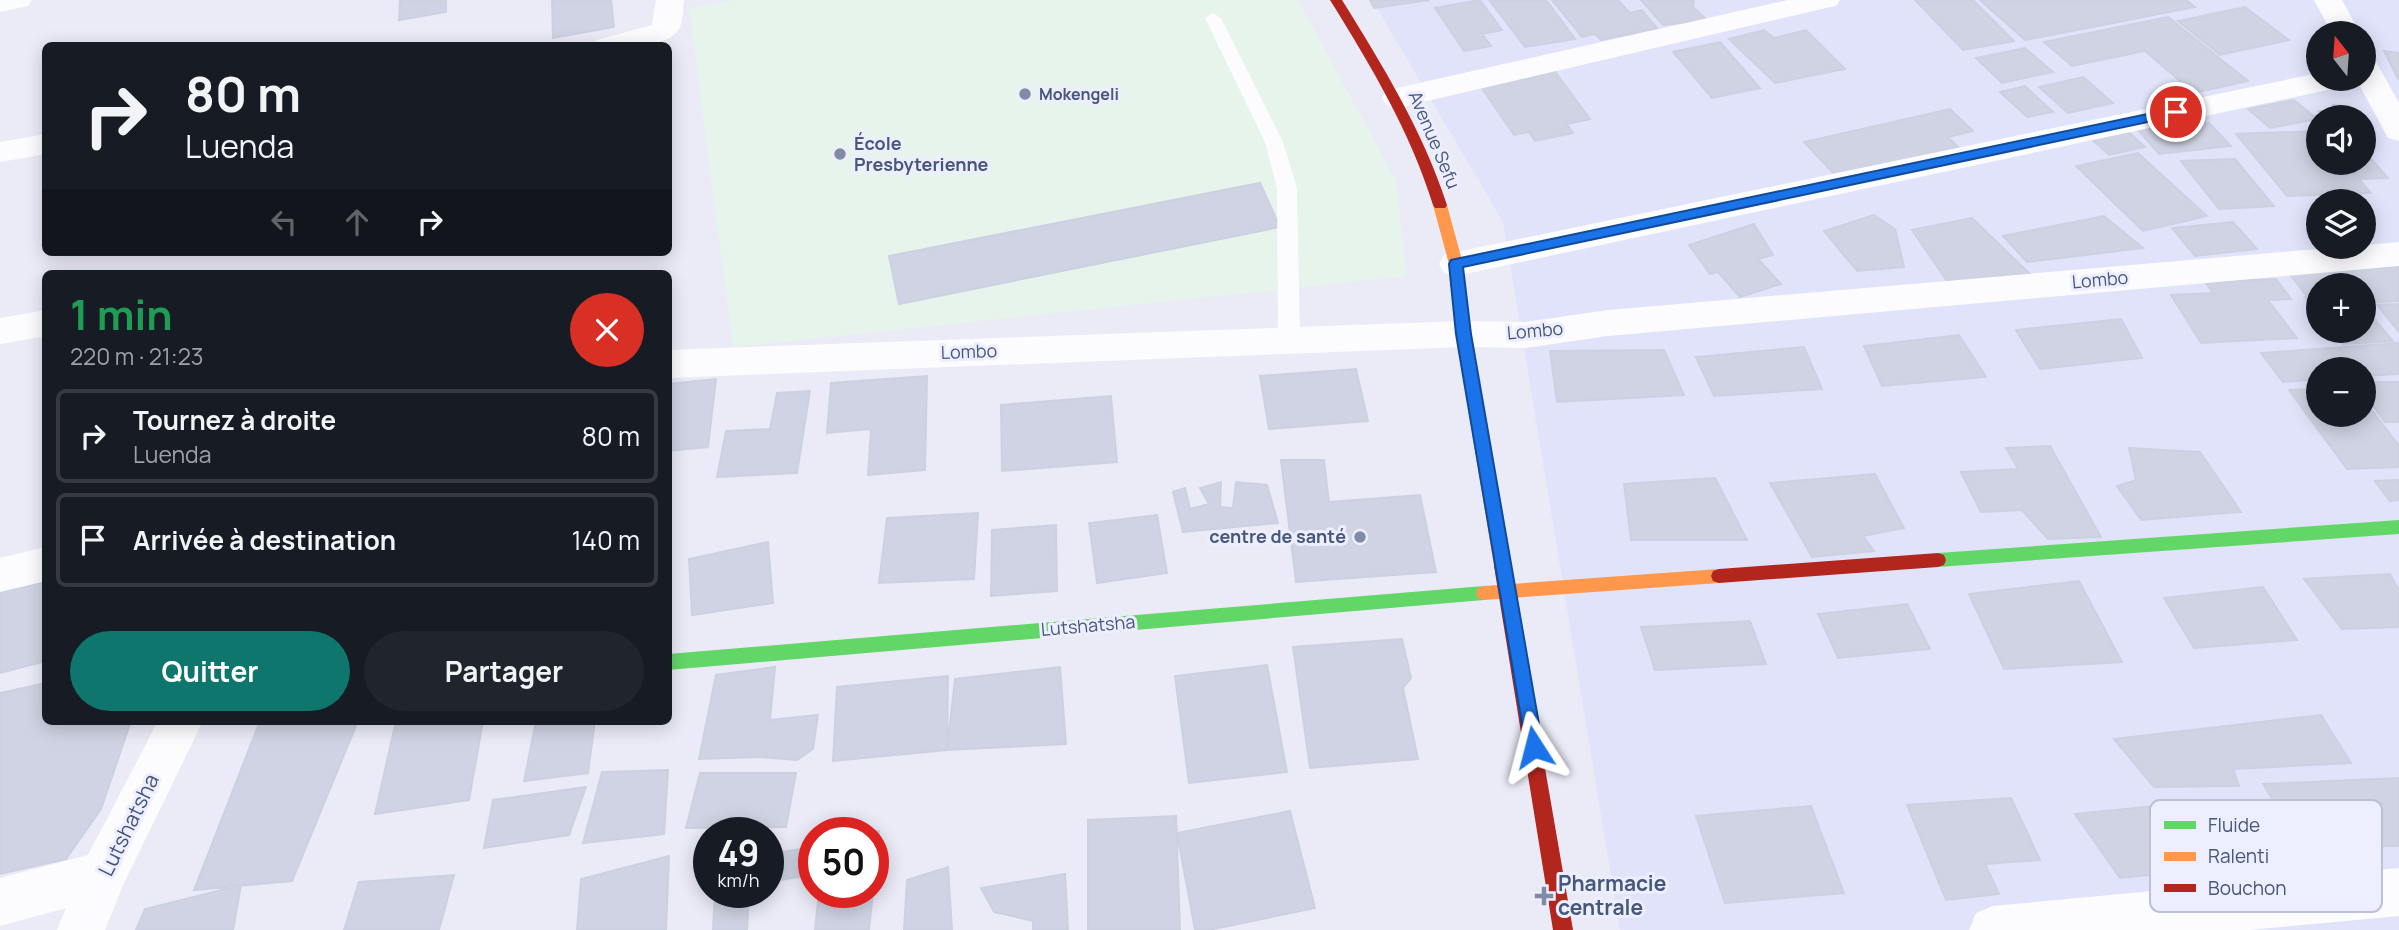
<!DOCTYPE html>
<html lang="fr">
<meta charset="utf-8">
<style>
:root{--surface:#171b24;--page:#20242c;--text:#f1f3f6;--muted:#9ea1a6;--line:#363941;--accent:#0f766e}
body{margin:0;font-family:Manrope,sans-serif;background:var(--page);color:var(--text);height:100vh;display:flex;flex-direction:column;font-size:26px;white-space:nowrap}
*{box-sizing:border-box;margin:0}
p{font-size:23px;color:var(--muted)}
.icon{flex:none;width:38px;height:38px;fill:none;stroke:currentColor;stroke-width:2;stroke-linecap:round;stroke-linejoin:round}
.map{position:relative;flex:1;overflow:hidden}
.panel{position:absolute;left:42px;top:270px;width:630px;height:455px;display:flex;flex-direction:column;background:var(--surface);border-radius:10px;box-shadow:0 4px 18px #0003}
.panel>*{flex:none}
.top-card{position:absolute;left:42px;top:42px;width:630px;height:214px;border-radius:10px;box-shadow:0 4px 18px #0003;background:#171b24;color:var(--text);overflow:hidden}
.needle{width:46px;rotate:343deg}
.buttons{position:absolute;left:2306px;top:21px;display:grid;gap:14px}
.buttons a{display:grid;place-items:center;width:70px;height:70px;border-radius:50%;background:var(--surface);box-shadow:0 4px 18px #0003;font-size:35px}
.speed{position:absolute;left:693px;top:817px;display:flex;gap:14px;font-size:35px;font-weight:700;text-align:center}
.speed>*{display:grid;place-content:center;width:91px;height:91px;border-radius:50%;background:var(--surface);box-shadow:0 4px 18px #0003;line-height:1}
.speed small{font-size:18px;font-weight:400}
.speed .limit{border:10px solid #d22;background:#fff;color:#111}
.pin{position:absolute;display:grid;place-items:center;width:60px;height:60px;color:#fff;margin:-30px;border:4px solid #fff;border-radius:50%;box-shadow:0 2px 7px #0007}
.me{position:absolute;width:77px;margin:-38px;rotate:351deg;stroke-linejoin:round;filter:drop-shadow(0 0 5px #0008)}
.turn{display:flex;align-items:center;gap:24px;height:147px;padding:0 28px;font-size:32px}
.turn .icon{width:91px;height:91px;stroke-width:2.5}
.turn b{display:block;font-size:49px;line-height:60px}
.lanes{display:flex;align-items:center;height:66px;padding:0 28px;background:#0003;justify-content:center;gap:35px;direction:ltr}
.lanes .off{opacity:.35}
.round{display:grid;place-items:center;flex:none;width:74px;height:74px;border-radius:37px;background:var(--page)}
.overview{display:flex;align-items:center;justify-content:space-between;height:119px;padding:0 28px}
h1{font-size:42px;font-weight:700;line-height:52px;color:#1e9e55}
.cta{display:flex;gap:14px;margin-top:auto;padding:14px 28px}
.cta a{flex:1;height:80px;border-radius:42px;background:var(--accent);color:#fff;font-size:28px;font-weight:700;line-height:80px;text-align:center}
.cta a+a{background:var(--page);color:var(--text)}
ul{padding:0;list-style:none}
li{display:flex;align-items:center;gap:21px;height:94px;margin:0 14px 10px;padding:0 14px;border:4px solid var(--line);border-radius:10px}
li div{flex:1}
li b{display:block;font-size:26px}
li em{font-style:normal}
.map>svg:first-child{display:block}
</style>
<div class="map">
<svg width="2399" height="930" viewBox="0 0 2399 930">
<rect width="100%" height="100%" fill="#ebebf8"/>
<path fill="#e1e3fa" fill-rule="evenodd" d="M1372 0H2399V930H1620L1503 222ZM2319 33H2364V79H2319ZM2319 117H2364V163H2319ZM2319 201H2364V247H2319ZM2319 285H2364V331H2319ZM2319 369H2364V415H2319Z"/>
<path fill="#e6f4eb" d="M736 0H1298L1396 181 1407 276 733 347 689 8Z"/>
<path fill="#cfd3e3" stroke="#ccd1e2" stroke-width="2" d="M400 0H446V12L399 20Z
M552 0H611L614 27 553 38Z
M1370 0H1430L1374 8Z
M1480 0 1502 30 1482 34 1491 46 1464 51 1435 8Z
M1546 0 1575 39 1525 47 1490 1Z
M1552 0H1618L1630 13 1642 10 1657 28 1601 40 1595 34 1582 37Z
M1641 0H1694L1693 7 1707 20 1663 25Z
M1915 0H1973L2014 41 1963 50Z
M1980 0H2186L2195 7 2025 40Z
M2245 7 2289 40 2220 55 2178 21Z
M2168 17 2248 81 2194 93 2145 51 2072 66 2044 42Z
M1764 30 1774 38 1806 30 1845 69 1775 83 1729 39Z
M1720 42 1760 88 1712 98 1673 52Z
M2025 48 2053 72 2002 83 1976 58Z
M2384 51 2399 53V79H2398Z
M1554 70 1590 119 1567 124 1573 133 1535 141 1529 132 1514 135 1479 84Z
M2083 77 2113 103 2068 113 2039 87Z
M2025 86 2053 112 2027 117 2000 92Z
M2294 100 2317 119 2270 128 2248 109Z
M2333 105 2351 107 2356 117H2322L2319 111 2338 113Z
M1950 109 1973 131 1948 137 1959 148 1836 176 1804 142Z
M2209 123 2231 146 2159 154 2138 130Z
M2123 127 2145 147 2109 155 2087 135Z
M2318 131 2319 163H2345L2371 193 2287 196 2236 134Z
M2364 151 2388 178 2361 179 2346 163H2364Z
M2138 153 2207 216 2143 231 2076 166Z
M2235 159 2274 206 2219 209 2181 161Z
M1260 183 1280 227 899 304 889 256Z
M1874 215 1895 229 1904 267 1857 271 1824 231Z
M2104 216 2143 248 2027 262 2003 236Z
M1972 218 2033 277 1947 281 1912 230Z
M2233 222 2257 249 2195 256 2172 228Z
M1754 224 1773 255 1758 259 1781 284 1740 297 1718 272 1710 274 1689 245Z
M2399 267V301L2376 302 2368 292H2364V285H2319V295H2306L2288 272Z
M2276 279 2291 299 2268 300 2297 338 2201 343 2171 295 2213 293 2205 282Z
M2319 296V314L2305 297Z
M2399 304V332L2377 305Z
M2364 307 2393 341 2343 344 2332 331H2364Z
M2121 319 2142 358 2040 369 2016 330Z
M1959 335 1986 377 1882 386 1864 346Z
M2399 343V374L2364 376V369H2319V379L2283 382 2261 353Z
M1804 347 1822 389 1714 396 1696 357Z
M1664 350 1684 395 1557 402 1550 351Z
M1356 369 1368 421 1269 429 1260 376Z
M927 376 925 470 868 475 871 429 827 433 831 383Z
M716 379 708 447 668 451V384Z
M2364 382H2399V422H2385L2364 394Z
M2319 389V415H2364V400L2399 446V467L2347 469 2289 390Z
M810 391 797 473 717 477 726 431 770 429 777 393Z
M1111 396 1117 462 1002 471 1001 405Z
M2050 446 2101 537 2048 539 2022 510 1981 512 1961 472 2018 469 2006 448Z
M2129 448 2200 452 2241 512 2141 520 2117 486 2136 480Z
M1281 460H1324L1329 502 1420 495 1436 572 1296 582Z
M1875 474 1904 528 1863 536 1874 551 1812 557 1770 483Z
M1715 478 1747 540H1631L1624 484Z
M2399 480V500L2390 501 2375 481Z
M1221 482 1220 507 1233 508 1236 482 1267 485 1278 523 1183 532 1173 492 1185 488 1190 509 1209 504 1200 488Z
M978 513 974 579 879 583 887 518Z
M1157 515 1167 573 1097 583 1089 523Z
M1056 525 1057 591 991 596 992 530Z
M768 542 773 603 692 615 689 559Z
M2390 574 2399 591V627L2342 629 2304 579Z
M46 577V661L0 673V588Z
M2079 581 2122 662 2004 669 1969 594Z
M2263 587 2297 640 2194 648 2164 598Z
M1907 604 1930 649 1838 658 1818 614Z
M1750 621 1766 664 1655 670 1641 627Z
M1402 639 1411 678 1403 688 1418 759 1310 768 1293 647Z
M1267 665 1287 772 1189 783 1175 676Z
M775 667 770 720 818 715 813 749 797 760 759 757 699 759 716 675Z
M1060 667 1066 744 947 750 955 679Z
M948 676 947 750 833 761 837 687Z
M46 683V721H131L101 809 66 859 0 874V693Z
M2321 715 2351 763 2233 769 2239 786 2154 787 2114 739Z
M260 721H358L292 881 194 890Z
M396 721H483L469 800 375 814Z
M536 721H595L588 773 524 781Z
M668 770 664 834 583 843 602 772Z
M700 773H796L786 827 686 828Z
M2399 778V846L2302 847 2263 784Z
M586 787 569 835 484 848 493 800Z
M2011 798 2040 860 1985 864 1999 894 1946 900 1907 805Z
M2203 801 2242 866 2120 878 2075 814Z
M1811 806 1844 893 1725 903 1696 816Z
M1290 811 1315 908 1209 930H1195L1177 833Z
M1176 816 1180 930H1088V820Z
M879 831 873 890V833H826Z
M814 847 812 875 768 882V854Z
M669 856 666 930H577L581 879Z
M948 867 952 930H904L907 880Z
M1065 874 1068 930H1033V921L994 912 981 888Z
M454 875 439 930H344L359 882Z
M241 885 233 930H136L145 909Z
M715 892H749L747 930H713Z
M819 892H873L869 930H815Z"/>
<g fill="none" stroke-linecap="round" stroke-linejoin="round">
<path fill="#fcfcfe" fill-rule="evenodd" d="M1213 13 1221 18 1283 142 1297 188 1300 340 1296 346 1289 348 1282 346 1278 340 1277 188 1265 142 1205 18Z"/>
<path fill="#fcfcfe" fill-rule="evenodd" d="M0 0H32L28 6 0 12Z
M656 0H684C683 8 683 19 680 27 669 51 615 46 593 46L597 40 652 25Z
M1788 0H1840L1836 6 1826 8 1397 108 1386 105 1382 98 1386 91 1397 88Z
M2314 0H2342L2360 33H2332Z
M2364 57 2375 60 2399 103V141L2388 138 2356 79H2364Z
M2319 73V79H2352L2348 86 2337 88 1456 276 1444 273 1439 264 1444 255 1456 252Z
M46 134V154L0 162V142Z
M2399 242V266L1608 336 1525 348 1463 347 668 378V350L1463 321 1525 322 1608 310Z
M46 310V336L0 344V318Z
M46 547V581L0 592V558Z
M158 721H203L123 885 105 930H57L66 908 0 926V878L88 855Z
M2399 868V916L2249 930H1969L1976 913 1993 906Z"/>
<path fill="#63d668" fill-rule="evenodd" d="M2399 520V534L1938 567 1932 565 1930 560 1932 555 1938 553Z
M1484 586 1490 588 1492 593 1490 598 1484 600 668 670V654Z"/>
<path fill="#ff974d" fill-rule="evenodd" d="M1440 200 1447 205 1463 264 1470 334 1510 566 1508 571 1502 573 1496 571 1494 566 1456 334 1449 264 1433 205Z
M1719 569 1725 571 1727 576 1725 581 1719 583 1484 600 1478 598 1476 593 1478 588 1484 586Z"/>
<path fill="#b3261e" fill-rule="evenodd" d="M1330 0H1342C1383 66 1423 131 1447 205L1445 208H1435L1433 205C1410 131 1371 66 1330 0Z
M1938 553 1944 555 1946 560 1944 565 1938 567 1719 583 1713 581 1711 576 1713 571 1719 569Z
M1502 559 1508 561 1510 566 1573 930H1553L1494 566 1496 561Z"/>
</g>
<path fill="#1a73e8" stroke="#114b97" stroke-width="2" d="M2176 108 2181 109V115L1463 267 1471 334 1543 747 1540 753 1534 756 1527 753 1456 334 1449 264 1451 260Z"/>
<g fill="#808ba6" stroke="#edeeff" stroke-width="2.5">
<circle cx="1025" cy="94" r="7"/>
<circle cx="840" cy="154" r="7"/>
<circle cx="1360" cy="537" r="7"/>
<path d="M1540.5 885.5h7v7h7v7h-7v7h-7v-7h-7v-7h7z"/>
</g>
<g text-anchor="middle" stroke-width="6" stroke-linejoin="round" paint-order="stroke">
<g font-size="16" font-weight="bold" fill="#47577a" stroke="#edeeff" text-anchor="start">
<text x="1039" y="100">Mokengeli</text>
</g>
<g font-size="18" fill="#47577a" stroke="#edeeff">
<text transform="translate(1434 140) rotate(67)" y="6">Avenue Sefu</text>
<text transform="translate(2100 280) rotate(-5)" y="6">Lombo</text>
<text transform="translate(1535 331) rotate(-5)" y="6">Lombo</text>
<text transform="translate(969 352) rotate(-2)" y="6">Lombo</text>
<text transform="translate(1088 626) rotate(-5)" y="6">Lutshatsha</text>
</g>
<g font-size="18" font-weight="bold" fill="#47577a" stroke="#edeeff" text-anchor="start">
<text x="854" y="150">École<tspan x="854" dy="21">Presbyterienne</tspan></text>
<text x="1346" y="543" text-anchor="end">centre de santé</text>
</g>
<g font-size="21" fill="#47577a" stroke="#edeeff">
<text transform="translate(129 825) rotate(-64)" y="7">Lutshatsha</text>
</g>
<g font-size="21" font-weight="bold" fill="#47577a" stroke="#edeeff" text-anchor="start">
<text x="1558" y="891">Pharmacie<tspan x="1558" dy="24">centrale</tspan></text>
</g>
</g>
<rect x="2150" y="800" width="232" height="112" rx="10" fill="#edeeff" stroke="#bbc1d7" stroke-width="2"/>
<rect x="2164" y="821" width="32" height="8" fill="#63d668"/>
<rect x="2164" y="852" width="32" height="9" fill="#ff974d"/>
<rect x="2164" y="884" width="32" height="8" fill="#b3261e"/>
<g font-size="19" fill="#47577a">
<text x="2208" y="832">Fluide</text>
<text x="2208" y="863">Ralenti</text>
<text x="2208" y="895">Bouchon</text>
</g>
</svg>
<div class="buttons">
<a><svg class="needle" viewBox="-14 -14 28 28"><path d="M0-13l5 13h-10z" fill="#e53935"/><path d="M0 13l5-13h-10z" fill="#9ea1a6"/></svg></a>
<a><svg class="icon" aria-label="sound" viewBox="0 0 24 24"><path d="M4 9h4l5-4v14l-5-4H4zM17 9q2 3 0 6"/></svg></a>
<a><svg class="icon" aria-label="layers" viewBox="0 0 24 24"><path d="M12 4l9 5-9 5-9-5zM3 14l9 5 9-5"/></svg></a>
<a>+</a>
<a>−</a>
</div>
<div class="speed"><div>49<small>km/h</small></div><div class="limit">50</div></div>
<div class="pin" style="left:2176px;top:112px;background:#d93025"><svg class="icon" aria-label="arrive" viewBox="0 0 24 24"><path d="M6 21V4h12l-3 4 3 4H6"/></svg></div>
<svg class="me" style="left:1534px;top:747px" viewBox="-20 -20 40 40"><path d="M0-17L14 15 0 8-14 15z" fill="#1a73e8" stroke="#fff" stroke-width="4"/></svg>
<div class="top-card">
<div class="turn"><svg class="icon" aria-label="right" viewBox="0 0 24 24"><path d="M7 20v-9h11M14 6l5 5-5 5"/></svg><div><b>80 m</b>Luenda</div></div>
<div class="lanes"><svg class="icon off" aria-label="left" viewBox="0 0 24 24"><path d="M17 20v-9H6M10 6l-5 5 5 5"/></svg><svg class="icon off" aria-label="ahead" viewBox="0 0 24 24"><path d="M12 20V5M6 11l6-6 6 6"/></svg><svg class="icon" aria-label="right" viewBox="0 0 24 24"><path d="M7 20v-9h11M14 6l5 5-5 5"/></svg></div>
</div>
<section class="panel">
<div class="overview"><div><h1>1 min</h1><p>220 m · 21:23</p></div><a class="round" style="background:#d93025;color:#fff"><svg class="icon" aria-label="close" viewBox="0 0 24 24"><path d="M6 6l12 12M18 6L6 18"/></svg></a></div>
<ul>
<li><svg class="icon" aria-label="right" viewBox="0 0 24 24"><path d="M7 20v-9h11M14 6l5 5-5 5"/></svg><div><b>Tournez à droite</b><p>Luenda</p></div><em>80 m</em></li>
<li><svg class="icon" aria-label="arrive" viewBox="0 0 24 24"><path d="M6 21V4h12l-3 4 3 4H6"/></svg><div><b>Arrivée à destination</b></div><em>140 m</em></li>
</ul>
<div class="cta"><a>Quitter</a><a>Partager</a></div>
</section>
</div>
